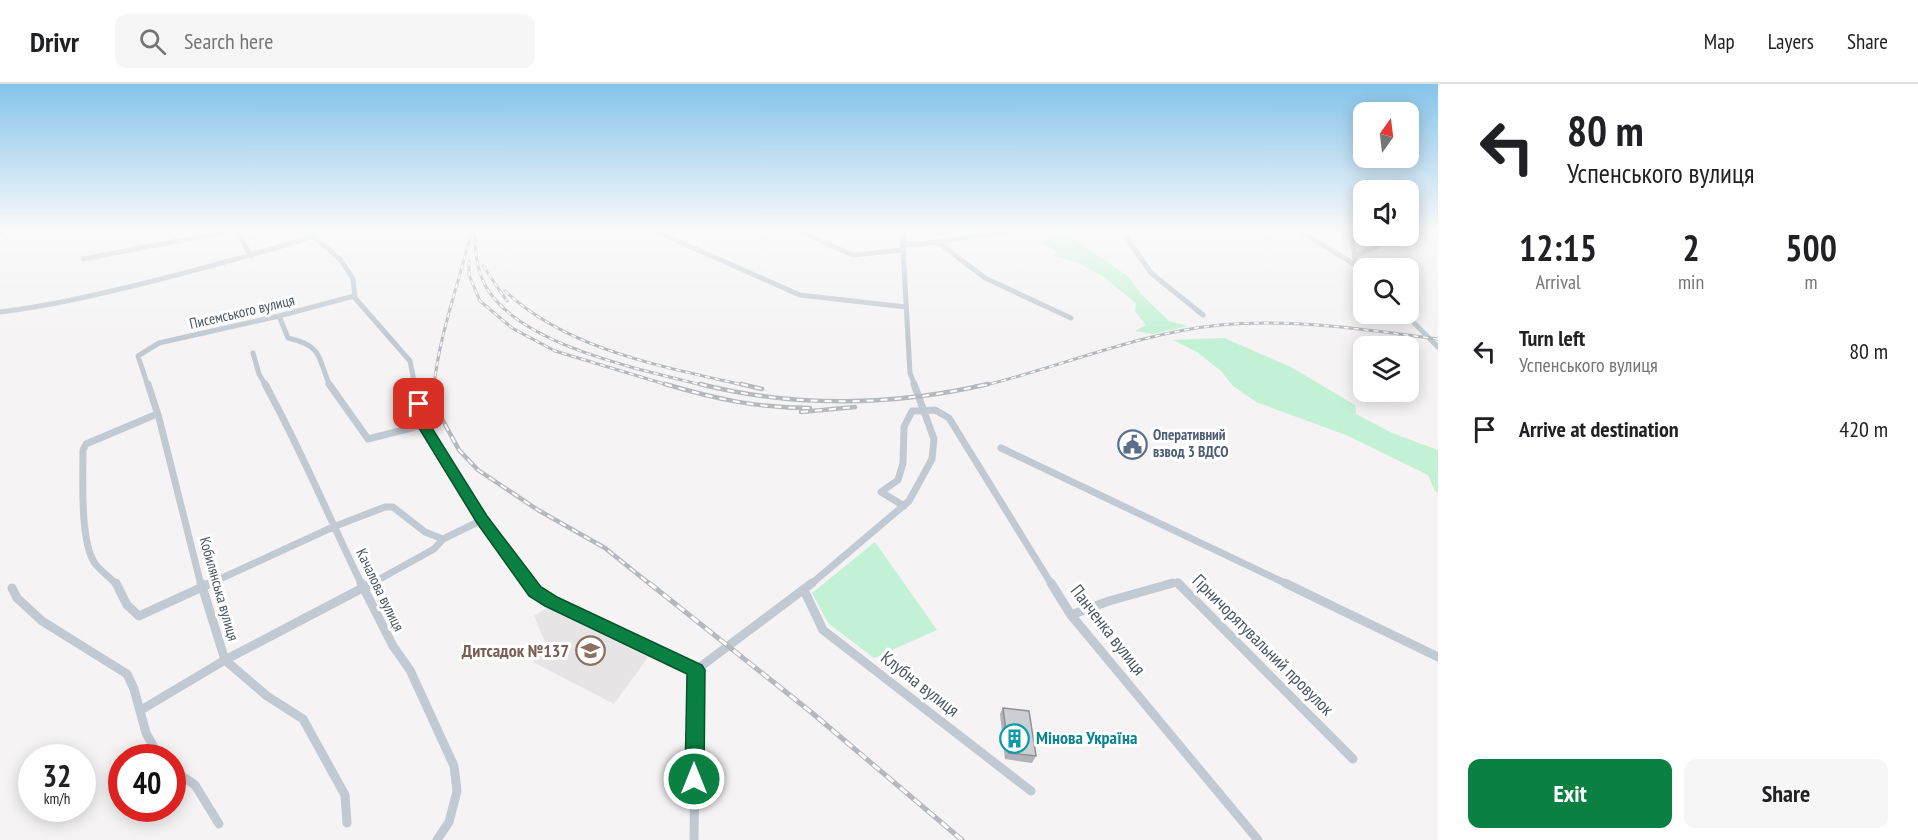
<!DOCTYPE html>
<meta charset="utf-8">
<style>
:root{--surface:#fff;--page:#f6f6f6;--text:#202124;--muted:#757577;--line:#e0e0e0;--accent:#0b8043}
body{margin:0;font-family:"PT Sans Narrow",sans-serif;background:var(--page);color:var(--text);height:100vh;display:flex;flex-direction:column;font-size:22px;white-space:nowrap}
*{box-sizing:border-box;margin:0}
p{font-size:20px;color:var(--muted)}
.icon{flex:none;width:33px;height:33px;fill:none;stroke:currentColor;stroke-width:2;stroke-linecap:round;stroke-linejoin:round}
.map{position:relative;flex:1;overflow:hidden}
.details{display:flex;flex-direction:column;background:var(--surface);width:480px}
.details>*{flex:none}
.hud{background:#fff;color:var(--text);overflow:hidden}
.needle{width:39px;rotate:14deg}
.fabs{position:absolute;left:1353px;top:18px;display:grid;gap:12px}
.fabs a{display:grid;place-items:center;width:66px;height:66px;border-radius:12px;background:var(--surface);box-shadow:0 3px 15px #0003;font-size:30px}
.speed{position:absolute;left:18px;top:660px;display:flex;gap:12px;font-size:30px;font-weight:700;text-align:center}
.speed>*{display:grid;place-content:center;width:78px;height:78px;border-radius:50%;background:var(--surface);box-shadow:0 3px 15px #0003;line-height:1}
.speed small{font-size:15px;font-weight:400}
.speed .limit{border:9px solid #d22;background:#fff;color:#111}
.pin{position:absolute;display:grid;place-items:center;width:51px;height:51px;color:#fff;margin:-26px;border-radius:12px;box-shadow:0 3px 9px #0006}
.me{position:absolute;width:66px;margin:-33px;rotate:0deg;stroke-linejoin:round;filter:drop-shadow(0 0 4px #0008)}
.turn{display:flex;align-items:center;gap:21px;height:126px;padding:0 30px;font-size:27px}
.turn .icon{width:78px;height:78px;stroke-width:2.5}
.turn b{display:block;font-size:42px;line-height:51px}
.eta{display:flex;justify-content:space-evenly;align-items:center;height:102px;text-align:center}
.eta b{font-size:36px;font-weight:700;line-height:42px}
.primary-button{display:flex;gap:12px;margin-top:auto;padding:12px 30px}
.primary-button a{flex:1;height:69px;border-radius:12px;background:var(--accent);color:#fff;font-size:24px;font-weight:700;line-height:69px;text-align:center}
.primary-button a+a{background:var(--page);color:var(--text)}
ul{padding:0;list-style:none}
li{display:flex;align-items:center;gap:18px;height:78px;padding:0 30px}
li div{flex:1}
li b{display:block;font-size:22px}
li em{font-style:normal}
header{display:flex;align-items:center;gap:36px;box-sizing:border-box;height:84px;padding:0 30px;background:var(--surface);border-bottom:2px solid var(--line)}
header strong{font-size:28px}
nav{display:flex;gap:33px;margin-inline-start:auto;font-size:21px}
.search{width:420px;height:54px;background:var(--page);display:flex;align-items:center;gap:15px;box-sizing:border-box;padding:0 21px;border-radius:12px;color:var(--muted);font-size:22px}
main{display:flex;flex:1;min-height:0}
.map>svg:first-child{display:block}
</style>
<header>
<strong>Drivr</strong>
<div class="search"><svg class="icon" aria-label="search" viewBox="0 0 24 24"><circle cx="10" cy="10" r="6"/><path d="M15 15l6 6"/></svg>Search here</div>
<nav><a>Map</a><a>Layers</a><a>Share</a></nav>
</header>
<main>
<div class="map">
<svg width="1438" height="756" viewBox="0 0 1438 756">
<rect width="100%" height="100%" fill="#f5f3f3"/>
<path fill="#e6e4e5" d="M547 524 648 573 614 620 533 578 547 562 534 532Z"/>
<path fill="#c3f1d5" d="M1067 150 1129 193 1141 210 1169 237 1188 242 1153 250 1135 247 1146 241 1135 227 1136 219 1102 192 1077 178 1054 172 1056 167 1040 158Z
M1224 254 1291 283 1355 321 1356 330 1392 349 1438 366V408L1435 407 1428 391 1346 351 1256 318 1233 302 1221 287 1197 268 1173 256Z
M875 458 937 546 874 574 828 539 812 509Z"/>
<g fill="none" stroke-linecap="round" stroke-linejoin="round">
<path fill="#90daee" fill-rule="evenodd" d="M0 147H8L0 153Z"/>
<path stroke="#c1cad2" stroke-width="5" d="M237 147 251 172
M307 147 341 176 353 195 355 214 410 277 415 302
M655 147 800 211 906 223
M799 147 853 171 903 166
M902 147 910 289 915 302
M1122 147 1151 189 1203 231
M1300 147 1356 181
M1351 147 1356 181 1364 188
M1408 149 1419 147
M934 158 943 162 985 194 1071 234
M903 160H922L1012 147
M1354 172 1403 152
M83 175 230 147
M0 228C50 222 100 210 149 198 205 184 260 169 314 152
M1405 230 1438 263
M279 232 288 254C323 262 317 272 330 302
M253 269 259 290 266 302
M148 302 138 272 159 259 279 232 354 212"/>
<path stroke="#c1cad2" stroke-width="7" d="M148 300 159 334 201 501
M265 300C301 365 329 434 362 501
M329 300 368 355 423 341
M415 300 423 341 482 436 530 501
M1001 364 1289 501
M904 422 881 408 898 396 903 379 904 343 912 327 935 326 949 334 1052 501
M117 501C110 493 99 486 94 478 80 456 83 393 83 366L86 360 157 330
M207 501 333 443 385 423H393L425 448 443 455 482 436
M369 501 434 465 443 455
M810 501 909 417 932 375 934 355 914 300
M1167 501 1177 498 1180 501"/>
<path stroke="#c1cad2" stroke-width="9" d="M116 499 127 521 139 532 211 499
M201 499 225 576 267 612 303 635 345 711 347 739
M361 499 393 562 410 586 454 682 457 707 449 738 437 756
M529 499 535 507 551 518 696 586
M1051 499 1071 531 1258 756
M1178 499 1353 675
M1285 499 1438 573
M12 504 17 514 42 537 127 590 134 605 146 649 160 674
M804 506 823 546 1031 707
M1071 531 1109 517 1173 499
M696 586 812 499
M141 626 225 576 372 499
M172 685 195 701 219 740
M694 756 696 586"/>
<defs>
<path id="rail-far2" d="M475 147C475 165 476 184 485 201 518 262 643 286 706 302
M469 177V191L480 217 512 244 555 267 671 302
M483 182 507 217
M505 207C569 267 665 283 748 302
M434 302C439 252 458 202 470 153
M982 302C1061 283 1138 249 1220 241 1293 234 1366 246 1438 255"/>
<path id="rail-far1" d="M434 300 441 333 459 366 478 386 538 426 605 464 651 501
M665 300C716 315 757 324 810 324
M700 300C794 324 894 322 988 300
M741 300 762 305
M801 328 855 323"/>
<path id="rail" d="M649 499 811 628 962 756"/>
</defs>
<use href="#rail-far2" stroke="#b5b8bd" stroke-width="3"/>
<use href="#rail-far1" stroke="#b5b8bd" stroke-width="4.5"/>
<use href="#rail" stroke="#b5b8bd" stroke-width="5"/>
<use href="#rail-far2" stroke="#fff" stroke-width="1.5" stroke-dasharray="5" stroke-linecap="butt"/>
<use href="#rail-far1" stroke="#fff" stroke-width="2" stroke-dasharray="7" stroke-linecap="butt"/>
<use href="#rail" stroke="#fff" stroke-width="3" stroke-dasharray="9" stroke-linecap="butt"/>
</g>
<path fill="#b0b2b7" d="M1003 624 1036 672 1032 679 1005 675 1000 630Z"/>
<path fill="#cdcfd5" stroke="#909195" stroke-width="1.5" d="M1003 624 1029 627 1036 672 1009 669Z"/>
<linearGradient id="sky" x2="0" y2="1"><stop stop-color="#85c3ea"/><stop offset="0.58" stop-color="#fafafa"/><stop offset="1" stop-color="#fafafa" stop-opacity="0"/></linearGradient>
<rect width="1438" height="253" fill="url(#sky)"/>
<path fill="#0b8043" stroke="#07532c" stroke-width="1.5" d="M419 316 425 320 430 341 487 432 541 503 557 513 702 581 705 586 704 695 701 702 694 705 688 702 685 695 687 590 545 522 529 512 477 439 417 341 413 320Z"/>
<defs>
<symbol id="civic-ring" viewBox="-11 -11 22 22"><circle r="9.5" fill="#fff" stroke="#5c6f8a" stroke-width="1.5"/><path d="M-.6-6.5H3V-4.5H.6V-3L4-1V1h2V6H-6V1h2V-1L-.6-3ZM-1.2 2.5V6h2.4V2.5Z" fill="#5c6f8a"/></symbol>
<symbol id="school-ring" viewBox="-11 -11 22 22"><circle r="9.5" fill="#fff" stroke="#8d6e63" stroke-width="1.5"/><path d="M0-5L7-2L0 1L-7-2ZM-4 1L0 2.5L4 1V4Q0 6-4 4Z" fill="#8d6e63"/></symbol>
<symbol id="building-ring" viewBox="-11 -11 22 22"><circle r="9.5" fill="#fff" stroke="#0f9aa8" stroke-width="1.5"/><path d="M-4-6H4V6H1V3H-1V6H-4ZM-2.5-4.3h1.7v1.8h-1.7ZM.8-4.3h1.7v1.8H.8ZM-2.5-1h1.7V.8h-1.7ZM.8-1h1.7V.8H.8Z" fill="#0f9aa8"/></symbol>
</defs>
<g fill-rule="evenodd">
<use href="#civic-ring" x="1116" y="344" width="33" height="33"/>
<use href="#school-ring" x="574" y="550" width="33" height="33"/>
<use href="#building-ring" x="998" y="638" width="33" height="33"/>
</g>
<g text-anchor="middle" stroke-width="6" stroke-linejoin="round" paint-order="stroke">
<g font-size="15" fill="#4a5661" stroke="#fff">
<text transform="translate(242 228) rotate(-13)" y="5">Писемського вулиця</text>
<text transform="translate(219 505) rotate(74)" y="5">Кобилянська вулиця</text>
<text transform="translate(380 506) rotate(64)" y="5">Качалова вулиця</text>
</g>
<g font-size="15" font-weight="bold" fill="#4e5e75" stroke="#fff" text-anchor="start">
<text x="1153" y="356">Оперативний<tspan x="1153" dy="17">взвод 3 ВДСО</tspan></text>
</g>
<g font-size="18" fill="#4a5661" stroke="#fff">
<text transform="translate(1108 546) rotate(52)" y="6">Панченка вулиця</text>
<text transform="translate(1263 561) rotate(45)" y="6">Гірничорятувальний провулок</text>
<text transform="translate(920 600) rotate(38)" y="6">Клубна вулиця</text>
</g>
<g font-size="18" font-weight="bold" fill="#785e54" stroke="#fff" text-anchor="end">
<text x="569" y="573">Дитсадок №137</text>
</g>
<g font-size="18" font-weight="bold" fill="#0d838f" stroke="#fff" text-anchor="start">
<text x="1036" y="660">Мінова Україна</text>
</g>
</g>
</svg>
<div class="fabs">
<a><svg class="needle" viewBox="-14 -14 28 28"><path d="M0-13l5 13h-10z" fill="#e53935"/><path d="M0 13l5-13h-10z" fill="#757577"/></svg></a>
<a><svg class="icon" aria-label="sound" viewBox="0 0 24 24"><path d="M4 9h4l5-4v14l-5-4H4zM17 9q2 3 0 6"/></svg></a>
<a><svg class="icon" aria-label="search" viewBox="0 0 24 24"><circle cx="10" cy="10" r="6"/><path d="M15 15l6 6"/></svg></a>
<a><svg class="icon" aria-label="layers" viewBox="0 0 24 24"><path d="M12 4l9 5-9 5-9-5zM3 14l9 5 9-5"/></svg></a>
</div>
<div class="speed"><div>32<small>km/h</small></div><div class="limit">40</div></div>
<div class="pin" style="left:419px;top:320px;background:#d93025"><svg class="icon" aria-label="arrive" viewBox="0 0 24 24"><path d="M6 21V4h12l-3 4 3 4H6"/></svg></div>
<svg class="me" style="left:694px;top:695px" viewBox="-20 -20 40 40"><circle r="17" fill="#0b8043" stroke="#fff" stroke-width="3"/><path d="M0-11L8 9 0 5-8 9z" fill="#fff"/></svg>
</div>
<section class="details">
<div class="hud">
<div class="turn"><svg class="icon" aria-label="left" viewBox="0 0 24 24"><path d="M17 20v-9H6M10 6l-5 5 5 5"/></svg><div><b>80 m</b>Успенського вулиця</div></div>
</div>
<div class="eta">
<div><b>12:15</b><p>Arrival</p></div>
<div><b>2</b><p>min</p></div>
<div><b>500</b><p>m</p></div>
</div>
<ul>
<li><svg class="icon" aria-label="left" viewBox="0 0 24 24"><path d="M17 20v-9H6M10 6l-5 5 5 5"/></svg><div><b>Turn left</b><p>Успенського вулиця</p></div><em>80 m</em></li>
<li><svg class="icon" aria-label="arrive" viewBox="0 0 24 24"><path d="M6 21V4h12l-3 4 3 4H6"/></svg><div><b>Arrive at destination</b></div><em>420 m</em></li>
</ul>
<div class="primary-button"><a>Exit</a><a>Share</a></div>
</section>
</main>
